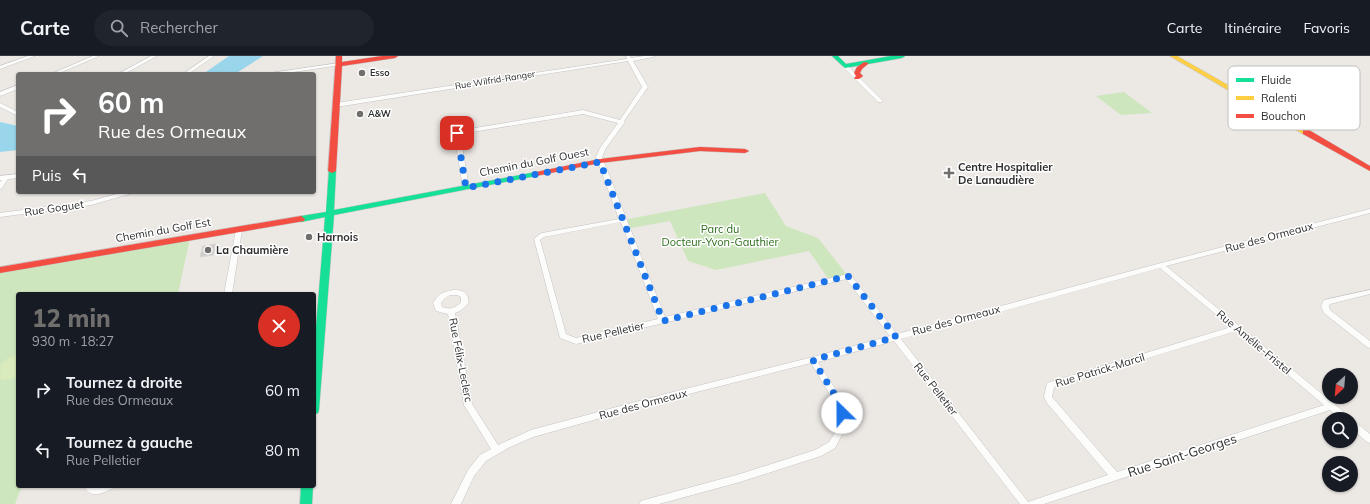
<!DOCTYPE html>
<html lang="fr">
<meta charset="utf-8">
<style>
:root{--surface:#171b24;--page:#20242c;--text:#f1f3f6;--muted:#9ea1a6;--line:#363941;--accent:#706f6e}
body{margin:0;font-family:Mulish,sans-serif;background:var(--page);color:var(--text);height:100vh;display:flex;flex-direction:column;font-size:15px;white-space:nowrap}
*{box-sizing:border-box;margin:0}
p{font-size:13px;color:var(--muted)}
.icon{flex:none;width:22px;height:22px;fill:none;stroke:currentColor;stroke-width:2;stroke-linecap:round;stroke-linejoin:round}
.map{position:relative;flex:1;overflow:hidden}
.side{position:absolute;left:16px;top:236px;width:300px;height:196px;display:flex;flex-direction:column;background:var(--surface);border-radius:4px;box-shadow:0 1px 3px #0004}
.side>*{flex:none}
.hud{position:absolute;left:16px;top:16px;width:300px;height:122px;border-radius:4px;box-shadow:0 1px 3px #0004;background:#706f6e;color:#fff;overflow:hidden}
.needle{width:26px;rotate:206deg}
.buttons{position:absolute;left:1322px;top:312px;display:grid;gap:8px}
.buttons a{display:grid;place-items:center;width:36px;height:36px;border-radius:50%;background:var(--surface);box-shadow:0 1px 3px #0004;font-size:20px}
.pin{position:absolute;display:grid;place-items:center;width:34px;height:34px;color:#fff;margin:-17px;border-radius:8px;box-shadow:0 2px 6px #0006}
.me{position:absolute;width:44px;margin:-22px;rotate:337deg;stroke-linejoin:round;filter:drop-shadow(0 0 3px #0008)}
.turn{display:flex;align-items:center;gap:14px;height:84px;padding:0 16px;font-size:18px}
.turn .icon{width:52px;height:52px;stroke-width:2.5}
.turn b{display:block;font-size:28px;line-height:34px}
.then{display:flex;align-items:center;height:38px;padding:0 16px;background:#0003;gap:8px;font-size:15px}
.round{display:grid;place-items:center;flex:none;width:42px;height:42px;border-radius:21px;background:var(--page)}
.overview{display:flex;align-items:center;justify-content:space-between;height:68px;padding:0 16px}
h1{font-size:24px;font-weight:800;line-height:30px;color:var(--accent)}
ul{padding:0;list-style:none}
li{display:flex;align-items:center;gap:12px;height:60px;padding:0 16px}
li div{flex:1}
li b{display:block;font-size:15px}
li em{font-style:normal}
header{display:flex;align-items:center;gap:24px;box-sizing:border-box;height:56px;padding:0 20px;background:var(--surface);border-bottom:1px solid var(--line)}
header strong{font-size:19px}
nav{display:flex;gap:22px;margin-inline-start:auto;font-size:14px}
.search{width:280px;height:36px;background:var(--page);display:flex;align-items:center;gap:10px;box-sizing:border-box;padding:0 14px;border-radius:22px;color:var(--muted);font-size:15px}
.map>svg:first-child{display:block}
</style>
<header>
<strong>Carte</strong>
<div class="search"><svg class="icon" aria-label="search" viewBox="0 0 24 24"><circle cx="10" cy="10" r="6"/><path d="M15 15l6 6"/></svg>Rechercher</div>
<nav><a>Carte</a><a>Itinéraire</a><a>Favoris</a></nav>
</header>
<div class="map">
<svg width="1370" height="448" viewBox="0 0 1370 448">
<rect width="100%" height="100%" fill="#ece8e4"/>
<path fill="#cee6be" d="M1124 36 1152 57 1121 59 1096 40Z
M765 137 786 170 818 182 848 220 830 225 809 195 716 214 688 205 670 165 626 173 623 164Z
M190 182 178 238H18V430H22L15 448H0V213Z"/>
<path fill="#d9eabb" d="M18 299V320L11 323 3 324 0 322 1 308 8 302Z"/>
<path fill="#99d6ec" d="M229 0H263L235 18H203Z
M0 66 18 70V94L0 96Z"/>
<path fill="#d1cecb" stroke="#d7d4d0" d="M216 188 213 199 200 201 203 190Z"/>
<g fill="none" stroke-linecap="round" stroke-linejoin="round">
<defs>
<path id="street" d="M28 0H35L0 13V10Z
M93 0H99L57 18H51Z
M151 0H157L124 18H118Z
M209 0H214L188 18H183Z
M626 0H630L631 2 644 0H655L653 1 633 5 648 31 624 65 625 66 606 92 602 101 665 261 848 218H850L897 278 1161 207 1370 153V157L1166 210 1350 361 1351 363H1341L1330 354 1044 448H1020L894 285 818 306 841 342 846 357 844 375 835 392 821 400 740 426 659 448H639L641 445 644 444 740 418 815 394 829 386 836 375 838 357 834 345 811 307 665 344 533 381 508 392 486 405 474 420 461 448H451L468 414 480 399 491 393 464 349 448 258 436 255 433 247C435 244 437 241 439 239 446 234 462 231 467 239 468 240 468 245 469 246 465 252 461 255 455 257L472 348 498 389 531 374 665 338 813 301 890 280 846 223 576 288 560 282 534 183 540 178 542 177 619 163 596 101 600 92 618 67 583 58 460 78 469 132 466 134 463 132 454 77 457 75 583 54 620 64 642 31 628 5 336 51 333 49 336 47 627 3ZM621 166 658 263 576 282 566 278 540 184 544 181ZM1160 212 1231 271 1047 327 1044 341 1047 347 1108 419 1028 446 901 283ZM450 239H457L461 241V246C456 252 450 254 442 251L441 247 444 243ZM1236 275 1324 349 1117 416 1052 341 1054 331Z
M339 7 341 8V9L280 18H268L270 17Z
M843 9H847L882 44V46H878L843 11Z
M18 29V33L0 40V36Z
M0 47 18 56V60L0 51Z
M18 118V122L8 123 2 132 0 133V126L2 124H0V120Z
M124 136H134L133 137 91 149 0 161V157L91 145Z
M239 172 242 174 232 238H224L236 174Z
M1370 234V238L1330 248 1329 250 1330 254 1370 285V292L1367 291 1324 257 1321 250 1324 244Z
M1351 364 1354 365 1370 378V387L1367 386 1351 372Z
M84 430H114L112 433C101 437 92 444 84 430Z"/>
<path id="fast" d="M832 0H838L846 8 891 0H905L902 2 845 12Z
M329 113H332L336 115 334 154 536 116 540 118 536 120 334 159 319 354 318 357 314 358V296L325 161 301 166 297 163 301 160 326 156Z
M301 430H313L312 448H300Z"/>
<path id="slow" d="M1170 0H1177L1310 76 1309 78H1303Z"/>
<path id="jam" d="M336 0H342V6L382 0H398L395 2 342 10 336 115 332 117 328 115Z
M864 6 869 7 862 13 860 17 863 20 859 23H855L854 22 856 20 854 17 857 11Z
M1303 74H1309L1370 110V115L1303 78Z
M700 91 745 93 749 95 745 97 700 95 600 107 536 120 532 118 536 116 600 103Z
M301 160 305 163 304 165 0 217V211Z"/>
</defs>
<use href="#street" stroke="#c5c4c5" stroke-width="1"/>
<use href="#fast" stroke="#c5c4c5" stroke-width="1"/>
<use href="#slow" stroke="#c5c4c5" stroke-width="1"/>
<use href="#jam" stroke="#c5c4c5" stroke-width="1"/>
<use href="#street" fill="#fcfcfb" fill-rule="evenodd"/>
<use href="#fast" fill="#16e098" fill-rule="evenodd"/>
<use href="#slow" fill="#ffcf43" fill-rule="evenodd"/>
<use href="#jam" fill="#f24e42" fill-rule="evenodd"/>
</g>
<g fill="none" stroke-linecap="round" stroke-linejoin="round">
<path stroke="#1a73e8" stroke-width="7" stroke-dasharray="0 12.6" d="M457 77 466 132 600 106 663 265 848 220 896 281 813 304 838 344 842 357"/>
</g>
<g fill="#706f6e" stroke="#fff" stroke-width="1.5">
<circle cx="362" cy="17" r="4"/>
<circle cx="360" cy="58" r="4"/>
<path d="M947 111h4v4h4v4h-4v4h-4v-4h-4v-4h4z"/>
<circle cx="309" cy="181" r="4"/>
<circle cx="208" cy="194" r="4"/>
</g>
<g text-anchor="middle" stroke-width="3" stroke-linejoin="round" paint-order="stroke">
<g font-size="9" font-weight="bold" fill="#2e2e2e" stroke="#fff" text-anchor="start">
<text x="370" y="20">Esso</text>
<text x="368" y="61">A&amp;W</text>
</g>
<g font-size="9" fill="#2e2e2e" stroke="#fff">
<text transform="translate(495 24) rotate(-9)" y="3">Rue Wilfrid-Ranger</text>
</g>
<g font-size="11" fill="#2e2e2e" stroke="#fff">
<text transform="translate(534 106) rotate(-11)" y="4">Chemin du Golf Ouest</text>
<text transform="translate(54 152) rotate(-8)" y="4">Rue Goguet</text>
<text transform="translate(163 174) rotate(-10)" y="4">Chemin du Golf Est</text>
<text transform="translate(1269 181) rotate(-15)" y="4">Rue des Ormeaux</text>
<text transform="translate(956 264) rotate(-15)" y="4">Rue des Ormeaux</text>
<text transform="translate(613 276) rotate(-13)" y="4">Rue Pelletier</text>
<text transform="translate(1254 286) rotate(40)" y="4">Rue Amélie-Fristel</text>
<text transform="translate(461 304) rotate(79)" y="4">Rue Félix-Leclerc</text>
<text transform="translate(1100 314) rotate(-17)" y="4">Rue Patrick-Marcil</text>
<text transform="translate(936 333) rotate(52)" y="4">Rue Pelletier</text>
<text transform="translate(643 348) rotate(-15)" y="4">Rue des Ormeaux</text>
</g>
<g font-size="11" font-weight="bold" fill="#2e2e2e" stroke="#fff" text-anchor="start">
<text x="958" y="115">Centre Hospitalier<tspan x="958" dy="13">De Lanaudière</tspan></text>
<text x="317" y="185">Harnois</text>
<text x="216" y="198">La Chaumière</text>
</g>
<g font-size="11" fill="#2c6e1b" stroke="#fff">
<text x="720" y="177">Parc du<tspan x="720" dy="13">Docteur-Yvon-Gauthier</tspan></text>
</g>
<g font-size="13" fill="#2e2e2e" stroke="#fff">
<text transform="translate(1182 399) rotate(-18)" y="5">Rue Saint-Georges</text>
</g>
</g>
<rect x="1228" y="10" width="132" height="64" rx="6" fill="#fff" stroke="#c0c0c0" stroke-width="1"/>
<rect x="1236" y="22" width="18" height="4" fill="#16e098"/>
<rect x="1236" y="40" width="18" height="4" fill="#ffcf43"/>
<rect x="1236" y="58" width="18" height="4" fill="#f24e42"/>
<g font-size="11" fill="#2e2e2e">
<text x="1261" y="28">Fluide</text>
<text x="1261" y="46">Ralenti</text>
<text x="1261" y="64">Bouchon</text>
</g>
</svg>
<div class="buttons">
<a><svg class="needle" viewBox="-14 -14 28 28"><path d="M0-13l5 13h-10z" fill="#e53935"/><path d="M0 13l5-13h-10z" fill="#9ea1a6"/></svg></a>
<a><svg class="icon" aria-label="search" viewBox="0 0 24 24"><circle cx="10" cy="10" r="6"/><path d="M15 15l6 6"/></svg></a>
<a><svg class="icon" aria-label="layers" viewBox="0 0 24 24"><path d="M12 4l9 5-9 5-9-5zM3 14l9 5 9-5"/></svg></a>
</div>
<div class="pin" style="left:457px;top:77px;background:#d93025"><svg class="icon" aria-label="arrive" viewBox="0 0 24 24"><path d="M6 21V4h12l-3 4 3 4H6"/></svg></div>
<svg class="me" style="left:842px;top:357px" viewBox="-20 -20 40 40"><circle r="19" fill="#fff"/><path d="M0-13L10 11 0 6-10 11z" fill="#1a73e8"/></svg>
<div class="hud">
<div class="turn"><svg class="icon" aria-label="right" viewBox="0 0 24 24"><path d="M7 20v-9h11M14 6l5 5-5 5"/></svg><div><b>60 m</b>Rue des Ormeaux</div></div>
<div class="then">Puis<svg class="icon" aria-label="left" viewBox="0 0 24 24"><path d="M17 20v-9H6M10 6l-5 5 5 5"/></svg></div>
</div>
<section class="side">
<div class="overview"><div><h1>12 min</h1><p>930 m · 18:27</p></div><a class="round" style="background:#d93025;color:#fff"><svg class="icon" aria-label="close" viewBox="0 0 24 24"><path d="M6 6l12 12M18 6L6 18"/></svg></a></div>
<ul>
<li><svg class="icon" aria-label="right" viewBox="0 0 24 24"><path d="M7 20v-9h11M14 6l5 5-5 5"/></svg><div><b>Tournez à droite</b><p>Rue des Ormeaux</p></div><em>60 m</em></li>
<li><svg class="icon" aria-label="left" viewBox="0 0 24 24"><path d="M17 20v-9H6M10 6l-5 5 5 5"/></svg><div><b>Tournez à gauche</b><p>Rue Pelletier</p></div><em>80 m</em></li>
</ul>
</section>
</div>
